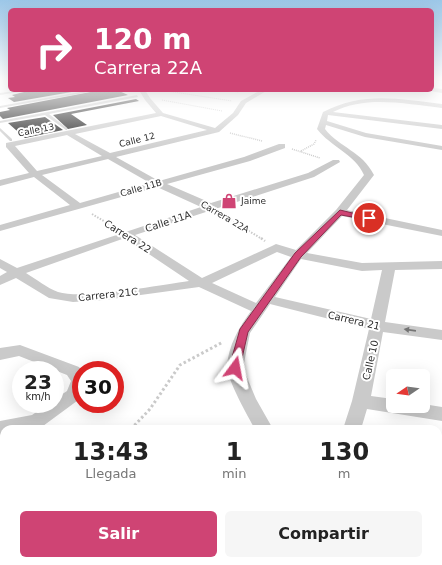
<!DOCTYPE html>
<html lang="es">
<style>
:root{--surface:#fff;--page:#f6f6f6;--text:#222;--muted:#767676;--accent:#cf4474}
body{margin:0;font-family:"DejaVu Sans",sans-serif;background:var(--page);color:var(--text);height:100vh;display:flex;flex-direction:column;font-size:15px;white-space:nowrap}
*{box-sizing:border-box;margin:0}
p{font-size:13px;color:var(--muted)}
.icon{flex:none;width:22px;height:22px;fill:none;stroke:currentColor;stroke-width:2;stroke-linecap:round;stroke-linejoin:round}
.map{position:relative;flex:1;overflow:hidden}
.sheet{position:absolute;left:0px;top:425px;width:442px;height:140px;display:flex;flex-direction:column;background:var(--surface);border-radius:12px 12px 0 0;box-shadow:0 4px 16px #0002}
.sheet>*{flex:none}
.top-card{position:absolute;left:8px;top:8px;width:426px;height:84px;border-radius:6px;box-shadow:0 4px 16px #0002;background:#cf4474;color:#fff;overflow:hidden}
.needle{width:26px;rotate:257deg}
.fabs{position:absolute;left:386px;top:369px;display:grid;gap:8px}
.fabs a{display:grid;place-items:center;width:44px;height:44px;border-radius:6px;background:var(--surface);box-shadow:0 4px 16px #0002;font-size:20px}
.speed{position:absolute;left:12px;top:361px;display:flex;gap:8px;font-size:20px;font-weight:700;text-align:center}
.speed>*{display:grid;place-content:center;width:52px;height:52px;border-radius:50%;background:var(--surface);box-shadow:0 4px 16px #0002;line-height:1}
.speed small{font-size:10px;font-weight:400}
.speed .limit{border:6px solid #d22;background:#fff;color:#111}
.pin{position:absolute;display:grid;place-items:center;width:34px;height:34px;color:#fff;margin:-17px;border:2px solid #fff;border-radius:50%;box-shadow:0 1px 4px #0007}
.me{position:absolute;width:44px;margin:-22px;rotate:13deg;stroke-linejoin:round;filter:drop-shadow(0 0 3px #0008)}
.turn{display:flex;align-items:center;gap:14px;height:84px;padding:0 20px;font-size:18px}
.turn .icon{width:52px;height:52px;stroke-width:2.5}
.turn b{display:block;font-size:28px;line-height:34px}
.eta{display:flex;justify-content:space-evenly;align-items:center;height:68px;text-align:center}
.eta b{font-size:24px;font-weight:700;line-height:28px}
.button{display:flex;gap:8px;margin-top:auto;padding:8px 20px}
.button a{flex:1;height:46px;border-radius:6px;background:var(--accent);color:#fff;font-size:16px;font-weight:700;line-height:46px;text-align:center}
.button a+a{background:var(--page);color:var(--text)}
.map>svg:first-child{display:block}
</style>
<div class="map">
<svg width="442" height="565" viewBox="0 0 442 565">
<rect width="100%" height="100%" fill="#fff"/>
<path fill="#141414" d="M32 90H83L14 102 8 98 15 97 12 95Z
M101 90H117L128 95 3 119 0 116V112L10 110 7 108Z
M136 99 139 101 71 114 87 125 68 129 53 115Z
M45 117 63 130 25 138 8 123Z"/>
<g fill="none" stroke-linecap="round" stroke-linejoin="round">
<path stroke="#cacaca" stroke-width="1" stroke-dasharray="1 1" stroke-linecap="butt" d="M161 90 232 101
M223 90 239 92
M162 100 222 111"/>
<path stroke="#cacaca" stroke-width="1.5" stroke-dasharray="1 1" stroke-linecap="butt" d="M230 133 262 141
M292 149 320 158
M301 151 314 144 316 140"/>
<path stroke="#cacaca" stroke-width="2" stroke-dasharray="1.5 1.5" stroke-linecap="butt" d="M92 214 114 227
M223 215 262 239"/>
<path stroke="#cacaca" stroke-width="2.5" stroke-dasharray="2 2" stroke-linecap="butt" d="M261 238 265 241"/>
<path stroke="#cacaca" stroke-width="3" stroke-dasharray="2.5 2.5" stroke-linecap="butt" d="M131 429 150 409 180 365 223 342"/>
<path stroke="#cacaca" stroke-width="4" stroke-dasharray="3 3" stroke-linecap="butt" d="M0 557 4 553"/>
<path fill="#cacaca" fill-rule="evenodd" d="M22 90H31L0 95V93Z
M92 90H100L0 108V106Z
M137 95 138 97 49 114 67 128V130H66L45 115 0 123V121Z
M0 128 12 139V141H10L0 131Z"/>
<path fill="#cacaca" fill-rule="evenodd" d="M436 79H442V81L437 80Z
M432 88 442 89V93L430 91 429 90H432Z
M139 90H145L150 98 163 113 215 128 233 113 241 101 261 90H268L246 103 238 115 219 132 116 157 159 181 244 157 279 144H285V148L250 161 167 184 211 203 308 173 333 160H339L340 162 314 177 135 235 202 278 272 246 276 244 296 250 336 210 364 175C355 154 331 147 317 129L323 112C364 91 399 99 442 104V108C406 104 366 95 333 112L442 125V129L328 115 327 121 366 133 442 146V150L365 137 326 125 325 129C340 148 362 151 374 175L347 210 442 230V236L342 216 307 253 362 263 442 261V269L395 270 385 322 442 330V340L383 332 371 396 393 399V406H423V404L442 407V421L367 409 361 429H343L352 401 369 329 270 304 250 333 243 368 256 399 273 429H255C248 417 227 379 227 367 228 346 239 327 251 311L199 287 104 300 73 302 49 298 16 278 0 285V276L7 272 0 268V259L17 268 201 207 157 187 0 231V225L70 205 34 177 0 186V180L29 173 6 147V143L156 113 145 100ZM161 116 207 130 110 153 75 134ZM67 135 102 156 37 171 15 146ZM108 159 150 183 80 203 42 175ZM125 238 189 281C159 285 84 300 58 292 47 288 36 279 26 273ZM277 252 291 257 256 303 212 283ZM301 259 362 271 382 270 371 319 275 297Z
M20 345 79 367 81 370V398L43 426 34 429H4V436L0 437V421L32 415 48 404H55V399L67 391 71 381 67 375 19 356 0 360V348Z
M265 561H289L287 565H263Z
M406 561H431L433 565H408Z"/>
</g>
<defs><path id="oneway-solid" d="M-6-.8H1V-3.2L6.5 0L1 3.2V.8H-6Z"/></defs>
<use fill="#747474" href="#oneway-solid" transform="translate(410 330) rotate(-172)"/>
<linearGradient id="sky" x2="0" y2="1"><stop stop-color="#9cc7e8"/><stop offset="0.5" stop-color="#fff"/><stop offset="1" stop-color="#fff" stop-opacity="0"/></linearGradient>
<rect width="442" height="158" fill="url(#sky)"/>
<path fill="#cf4474" stroke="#872c4b" d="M340 210 373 218 369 220 341 215 301 257 248 332 239 371H231L229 368 240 329 295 253Z"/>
<defs>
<symbol id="shop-bare" viewBox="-9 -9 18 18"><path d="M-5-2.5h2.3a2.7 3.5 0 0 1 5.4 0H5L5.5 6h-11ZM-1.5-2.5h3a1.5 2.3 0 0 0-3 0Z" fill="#cf4474" stroke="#fff" stroke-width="2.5" paint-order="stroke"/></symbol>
</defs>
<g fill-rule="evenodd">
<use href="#shop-bare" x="218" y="190" width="22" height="22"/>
</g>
<g text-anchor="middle" stroke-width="4" stroke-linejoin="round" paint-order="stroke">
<g font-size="9" fill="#2d2d2d" stroke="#fff">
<text transform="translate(36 130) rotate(-11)" y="3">Calle 13</text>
<text transform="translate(137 140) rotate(-14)" y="3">Calle 12</text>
<text transform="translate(141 188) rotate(-16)" y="3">Calle 11B</text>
<text transform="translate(225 217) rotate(30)" y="3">Carrera 22A</text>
</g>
<g font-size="9" fill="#2d2d2d" stroke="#fff" text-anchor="start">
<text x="241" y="204">Jaime</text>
</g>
<g font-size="10" fill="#2d2d2d" stroke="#fff">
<text transform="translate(168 221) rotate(-18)" y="4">Calle 11A</text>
<text transform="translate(128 236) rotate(32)" y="4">Carrera 22</text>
<text transform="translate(108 294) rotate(-6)" y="4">Carrera 21C</text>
<text transform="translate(354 320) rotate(13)" y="4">Carrera 21</text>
<text transform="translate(370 360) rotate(-77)" y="4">Calle 10</text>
</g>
</g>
</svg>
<div class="fabs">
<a><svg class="needle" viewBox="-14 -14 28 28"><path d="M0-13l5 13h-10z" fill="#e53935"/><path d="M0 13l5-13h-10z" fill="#767676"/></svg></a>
</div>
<div class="speed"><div>23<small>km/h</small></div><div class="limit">30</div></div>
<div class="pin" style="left:369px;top:218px;background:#d93025"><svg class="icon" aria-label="arrive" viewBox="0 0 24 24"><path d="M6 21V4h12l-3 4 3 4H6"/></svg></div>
<svg class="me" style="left:235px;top:368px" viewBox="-20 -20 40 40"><path d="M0-17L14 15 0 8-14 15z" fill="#cf4474" stroke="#fff" stroke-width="4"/></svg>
<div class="top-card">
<div class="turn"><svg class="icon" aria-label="right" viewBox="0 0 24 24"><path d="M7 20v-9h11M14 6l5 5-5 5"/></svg><div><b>120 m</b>Carrera 22A</div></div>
</div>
<section class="sheet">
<div class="eta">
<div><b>13:43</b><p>Llegada</p></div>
<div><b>1</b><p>min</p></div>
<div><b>130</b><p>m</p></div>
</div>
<div class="button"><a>Salir</a><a>Compartir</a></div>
</section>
</div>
